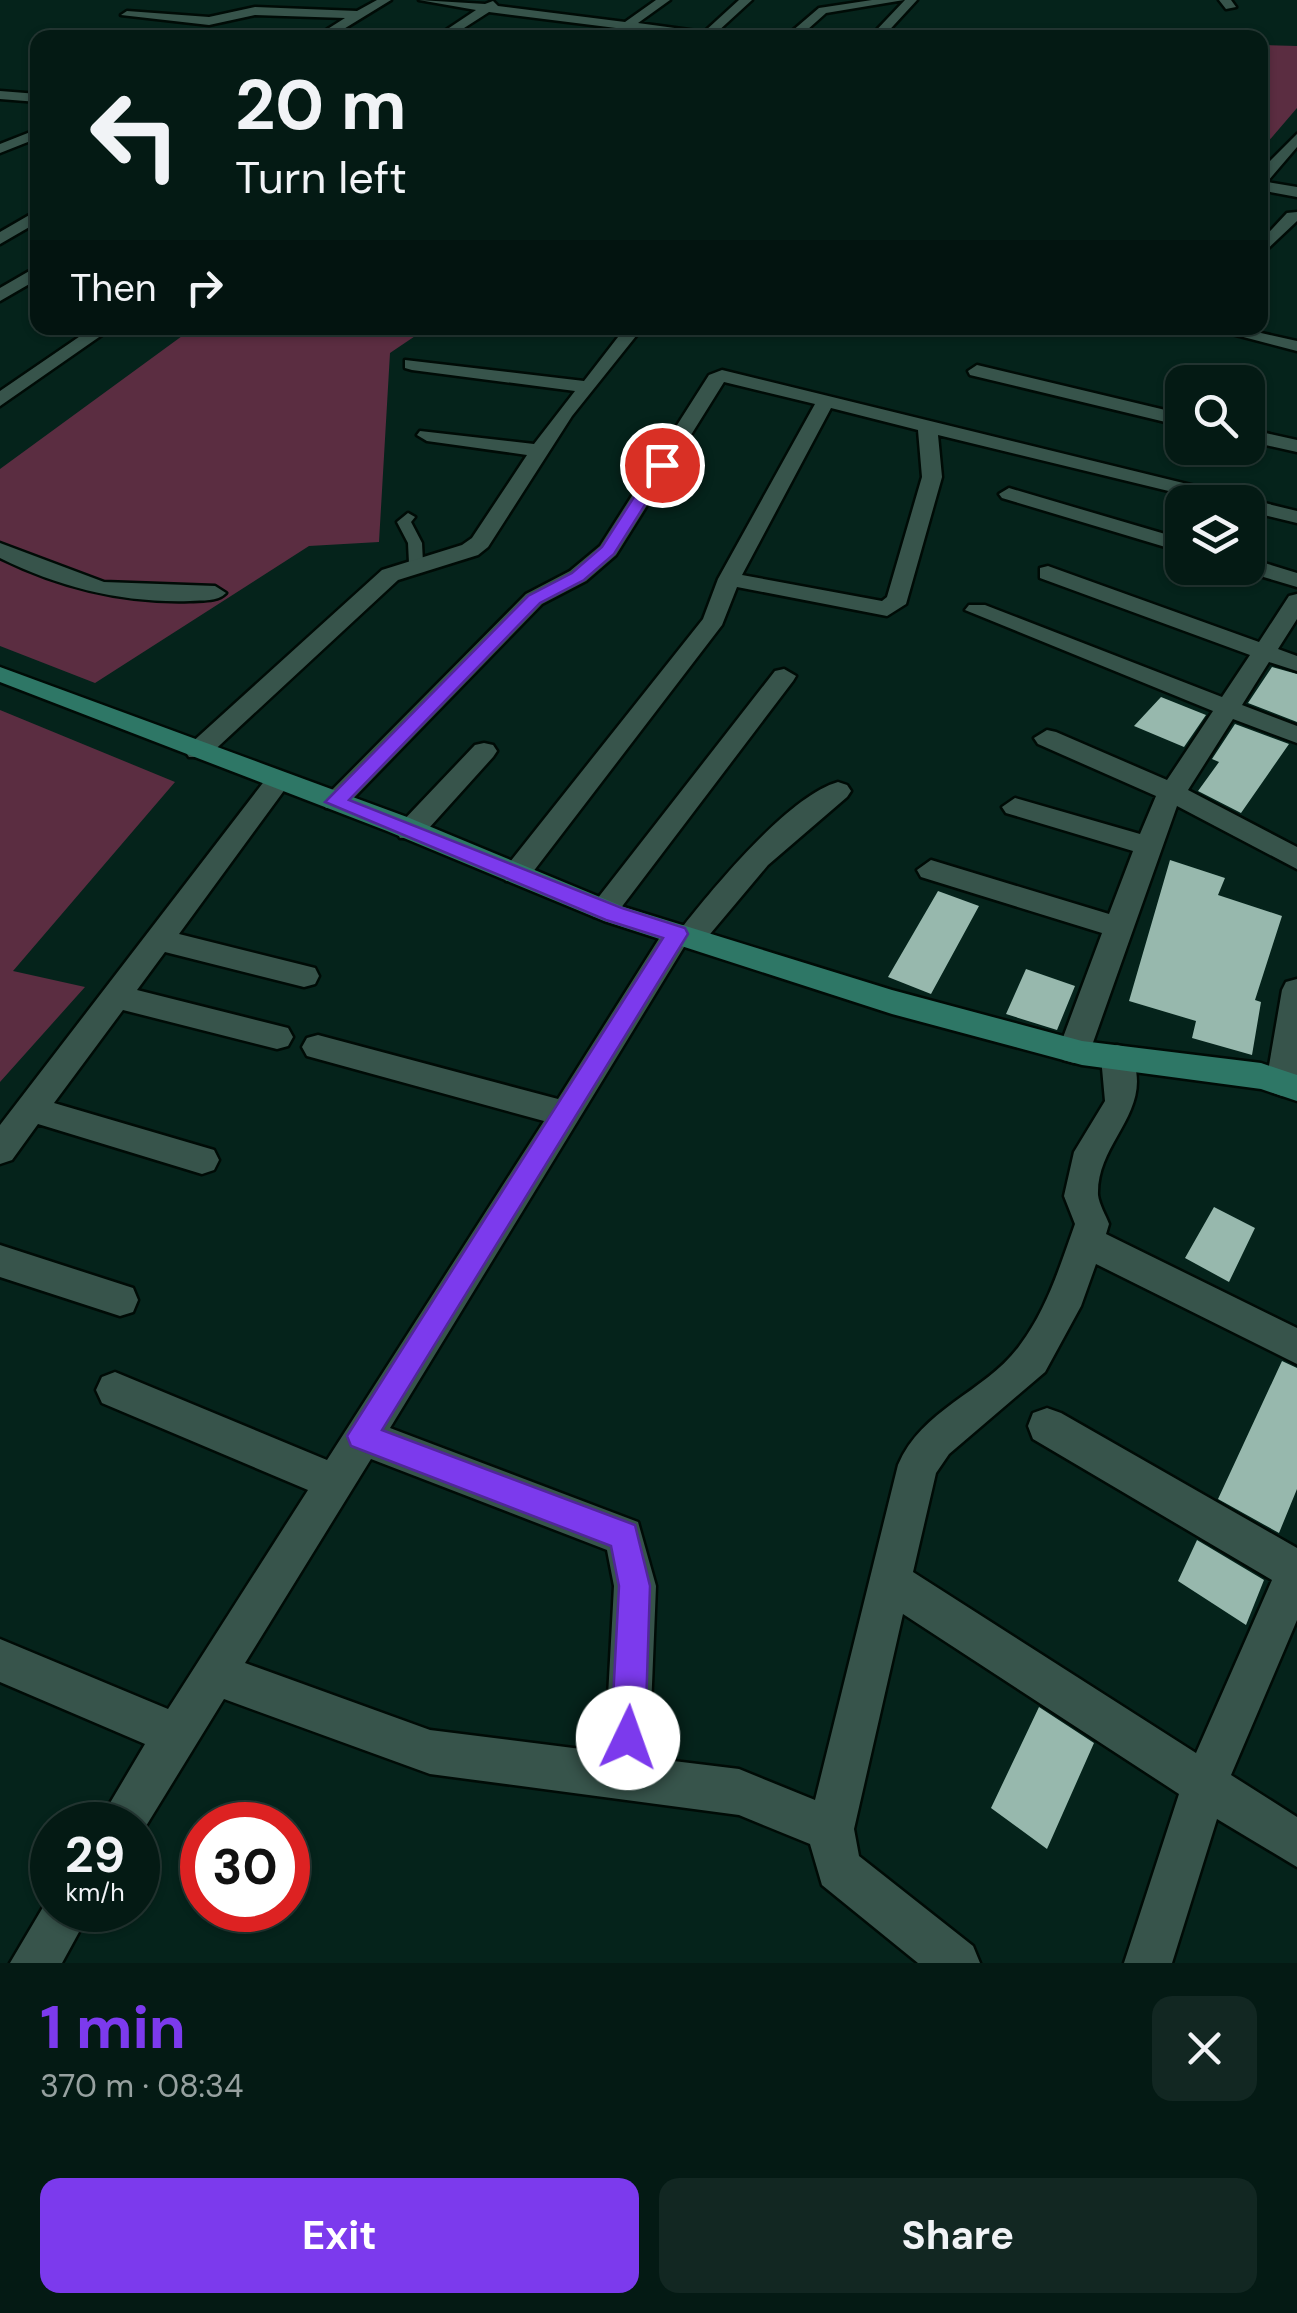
<!DOCTYPE html>
<meta charset="utf-8">
<style>
:root{--surface:#041a14;--page:#122722;--text:#f1f3f6;--muted:#97a1a0;--line:#253834;--accent:#7c3aed}
body{margin:0;font-family:"DM Sans",sans-serif;background:var(--page);color:var(--text);height:100vh;display:flex;flex-direction:column;font-size:38px;white-space:nowrap}
*{box-sizing:border-box;margin:0}
p{font-size:32px;color:var(--muted)}
.icon{flex:none;width:55px;height:55px;fill:none;stroke:currentColor;stroke-width:2;stroke-linecap:round;stroke-linejoin:round}
.map{position:relative;height:1963px;overflow:hidden}
.details{display:flex;flex-direction:column;background:var(--surface);flex:1}
.details>*{flex:none}
.hud{position:absolute;left:30px;top:30px;width:1238px;height:305px;border-radius:20px;box-shadow:0 2px 8px #0004,0 0 0 2px var(--line);background:#041a14;color:var(--text);overflow:hidden}
.buttons{position:absolute;left:1165px;top:365px;display:grid;gap:20px}
.buttons a{display:grid;place-items:center;width:100px;height:100px;border-radius:20px;background:var(--surface);box-shadow:0 2px 8px #0004,0 0 0 2px var(--line);font-size:50px}
.speed{position:absolute;left:30px;top:1802px;display:flex;gap:20px;font-size:50px;font-weight:700;text-align:center}
.speed>*{display:grid;place-content:center;width:130px;height:130px;border-radius:50%;background:var(--surface);box-shadow:0 2px 8px #0004,0 0 0 2px var(--line);line-height:1}
.speed small{font-size:25px;font-weight:400}
.speed .limit{border:15px solid #d22;background:#fff;color:#111}
.pin{position:absolute;display:grid;place-items:center;width:85px;height:85px;color:#fff;margin:-42px;border:5px solid #fff;border-radius:50%;box-shadow:0 2px 10px #0007}
.me{position:absolute;width:110px;margin:-55px;rotate:3deg;stroke-linejoin:round;filter:drop-shadow(0 0 8px #0008)}
.turn{display:flex;align-items:center;gap:35px;height:210px;padding:0 40px;font-size:45px}
.turn .icon{width:130px;height:130px;stroke-width:2.5}
.turn b{display:block;font-size:70px;line-height:85px}
.then{display:flex;align-items:center;height:95px;padding:0 40px;background:#0003;gap:20px;font-size:38px}
.round{display:grid;place-items:center;flex:none;width:105px;height:105px;border-radius:20px;background:var(--page)}
.overview{display:flex;align-items:center;justify-content:space-between;height:170px;padding:0 40px}
h1{font-size:60px;font-weight:700;line-height:75px;color:var(--accent)}
.primary-button{display:flex;gap:20px;margin-top:auto;padding:20px 40px}
.primary-button a{flex:1;height:115px;border-radius:20px;background:var(--accent);color:#fff;font-size:40px;font-weight:700;line-height:115px;text-align:center}
.primary-button a+a{background:var(--page);color:var(--text)}
.map>svg:first-child{display:block}
</style>
<div class="map">
<svg width="1297" height="1963" viewBox="0 0 1297 1963">
<rect width="100%" height="100%" fill="#05231b"/>
<path fill="#5b2d41" d="M1260 45 1297 46V108L1260 151Z
M193 328H427L390 353 379 542 309 546 95 683 0 646V469Z
M0 710 175 782 13 971 85 987 0 1082Z"/>
<path fill="#97b8ad" d="M1272 667 1297 674V722L1248 703Z
M1161 697 1206 715 1184 747 1134 726Z
M1235 724 1289 744 1241 813 1198 791 1219 762 1212 759Z
M1170 860 1225 878 1218 895 1282 916 1255 1000 1261 1002 1252 1055 1192 1038 1196 1021 1129 1001Z
M938 891 979 906 931 994 888 977Z
M1026 969 1075 986 1057 1030 1006 1014Z
M1214 1207 1255 1228 1229 1282 1185 1258Z
M1282 1361 1297 1368V1489L1279 1533 1218 1499Z
M1197 1540 1264 1580 1246 1625 1178 1581Z
M1039 1707 1094 1743 1047 1849 991 1808Z"/>
<g fill="none" stroke-linecap="round" stroke-linejoin="round">
<defs>
<path id="lane" d="M408 513 415 517 411 522 422 543 423 563 416 567 409 563 408 543 397 522Z"/>
<path id="street" d="M377 0H391L329 38 315 37 345 18 255 15 209 25 121 15 127 11 209 17 255 7 357 11Z
M419 0 485 4 493 1 498 6 625 22 656 0H670L638 23 704 32 739 0H752L716 33 732 38 630 29 621 34 616 28 489 12 450 37 446 30 476 10Z
M872 0H904L826 13 798 38H784L819 8Z
M905 0H917L882 38H869Z
M1219 0H1231L1236 7 1226 9Z
M0 91 38 94V102L0 99Z
M38 129V138L0 153V144Z
M1297 134V147L1267 182 1297 187V197L1260 190V171Z
M38 210V222L0 244V232Z
M1297 212V221L1260 256V242L1287 213Z
M38 266V279L0 301V288Z
M92 328H112L0 406V391Z
M625 328 640 331 572 416 488 547 478 555 398 580 207 757H189L185 751 189 745 382 570 462 545 472 538 527 455 427 441 417 435 420 431 534 444 575 391 412 370 405 368V360L584 381Z
M1209 328H1239L1297 341V351Z
M977 365 1182 414V426L970 375 968 371Z
M722 370 1297 511V523L1248 511V502H1214L938 435 942 477 906 604 887 616 737 587 722 625 526 881H506L502 874 506 867 703 619 718 579 815 404 724 382 616 555 586 581 542 604 344 808H326L322 802 326 796 526 594 570 571 600 546 709 375ZM831 408 918 430 922 477 887 597 882 601 742 575Z
M1248 429 1297 440V452L1248 441Z
M1009 488 1182 539V552L1002 498 999 494Z
M0 543 104 582 215 586 226 593C217 602 203 600 190 601 122 603 61 588 0 558Z
M1248 558 1297 573V587L1240 570 1248 568Z
M1048 566 1259 642 1289 596 1297 594V619L1278 649 1297 656V671L1269 662 1242 705 1297 726V743L1233 719 1188 790 1297 847V869L1177 806 1090 1051 1085 1060 1074 1063 1063 1060 1058 1051 1102 933 921 877 917 870 931 860 1109 914 1133 851 1006 813 1002 807 1015 798 1140 834 1156 796 1038 744 1034 738 1047 730 1056 732 1167 780 1213 711 965 610 969 605H985L1222 697 1250 655 1040 578V568Z
M784 669 796 676 793 681 614 917H594L590 910 594 903 775 671Z
M484 743 493 745 497 751 493 757 420 838H400L396 831 400 824 475 745Z
M278 772 291 781 179 934 315 968 319 976 315 984 304 987 165 952 137 990 288 1028 293 1037 288 1046 277 1049 123 1010 54 1103 214 1150 219 1160 214 1170 202 1174 38 1124 12 1160 0 1164V1125L269 775Z
M838 782 847 785 851 791 847 797 768 865 700 946 684 947 390 1428 638 1522 656 1586 649 1758 739 1769 815 1800 898 1465C922 1408 986 1392 1020 1345 1047 1309 1060 1266 1075 1224L1064 1196 1074 1152 1105 1101 1101 1057 1106 1048 1117 1045 1128 1048C1160 1109 1096 1139 1098 1195 1099 1204 1106 1216 1109 1224L1106 1234 1297 1328V1364L1096 1264 1081 1306 1045 1372 949 1454 936 1473 913 1572 1196 1753 1272 1580 1033 1439 1028 1426 1033 1413 1047 1408 1061 1413 1297 1548V1620L1231 1775 1297 1817V1867L1217 1819 1172 1963H1124L1179 1794 903 1614 854 1829 859 1856 973 1946 980 1963H918L822 1885 810 1844 739 1815 430 1774 224 1699 138 1839V1825H97L145 1744 0 1682V1639L168 1709 308 1490 102 1403 96 1390 102 1377 115 1372 327 1460 544 1121 307 1056 302 1047 307 1038 318 1035 558 1099 667 926 684 925C716 885 789 796 838 782ZM371 1459 607 1550 614 1586 605 1752 430 1730 245 1663Z
M1297 979V1085L1293 1092 1282 1096 1271 1092 1266 1083 1282 990 1286 982Z
M0 1245 133 1288 138 1300 133 1312 120 1316 0 1277Z
M52 1892V1910H91L62 1963H10Z"/>
<path id="secondary" d="M0 667 407 817 624 907 892 990 1082 1041 1261 1063 1297 1075V1101L1261 1089 1082 1065 892 1014 604 921 387 831 0 682Z"/>
</defs>
<use href="#lane" stroke="#000b06" stroke-width="5"/>
<use href="#street" stroke="#000b06" stroke-width="5"/>
<use href="#secondary" stroke="#000b06" stroke-width="5"/>
<use href="#lane" fill="#37544b" fill-rule="evenodd"/>
<use href="#street" fill="#37544b" fill-rule="evenodd"/>
<use href="#secondary" fill="#2e7766" fill-rule="evenodd"/>
</g>
<path fill="#7c3aed" stroke="#51269a" stroke-width="2.5" d="M657 461 670 465 614 554 584 580 540 603 349 800 622 908 685 928 688 934 382 1430 635 1525 650 1586 645 1738 640 1750 628 1755 616 1750 611 1738 619 1586 611 1546 351 1446 347 1436 663 938 606 920 325 802 528 596 572 573 602 547Z"/>
</svg>
<div class="buttons">
<a><svg class="icon" aria-label="search" viewBox="0 0 24 24"><circle cx="10" cy="10" r="6"/><path d="M15 15l6 6"/></svg></a>
<a><svg class="icon" aria-label="layers" viewBox="0 0 24 24"><path d="M12 4l9 5-9 5-9-5zM3 14l9 5 9-5"/></svg></a>
</div>
<div class="speed"><div>29<small>km/h</small></div><div class="limit">30</div></div>
<div class="pin" style="left:662px;top:465px;background:#d93025"><svg class="icon" aria-label="arrive" viewBox="0 0 24 24"><path d="M6 21V4h12l-3 4 3 4H6"/></svg></div>
<svg class="me" style="left:628px;top:1738px" viewBox="-20 -20 40 40"><circle r="19" fill="#fff"/><path d="M0-13L10 11 0 6-10 11z" fill="#7c3aed"/></svg>
<div class="hud">
<div class="turn"><svg class="icon" aria-label="left" viewBox="0 0 24 24"><path d="M17 20v-9H6M10 6l-5 5 5 5"/></svg><div><b>20 m</b>Turn left</div></div>
<div class="then">Then<svg class="icon" aria-label="right" viewBox="0 0 24 24"><path d="M7 20v-9h11M14 6l5 5-5 5"/></svg></div>
</div>
</div>
<section class="details">
<div class="overview"><div><h1>1 min</h1><p>370 m · 08:34</p></div><a class="round"><svg class="icon" aria-label="close" viewBox="0 0 24 24"><path d="M6 6l12 12M18 6L6 18"/></svg></a></div>
<div class="primary-button"><a>Exit</a><a>Share</a></div>
</section>
